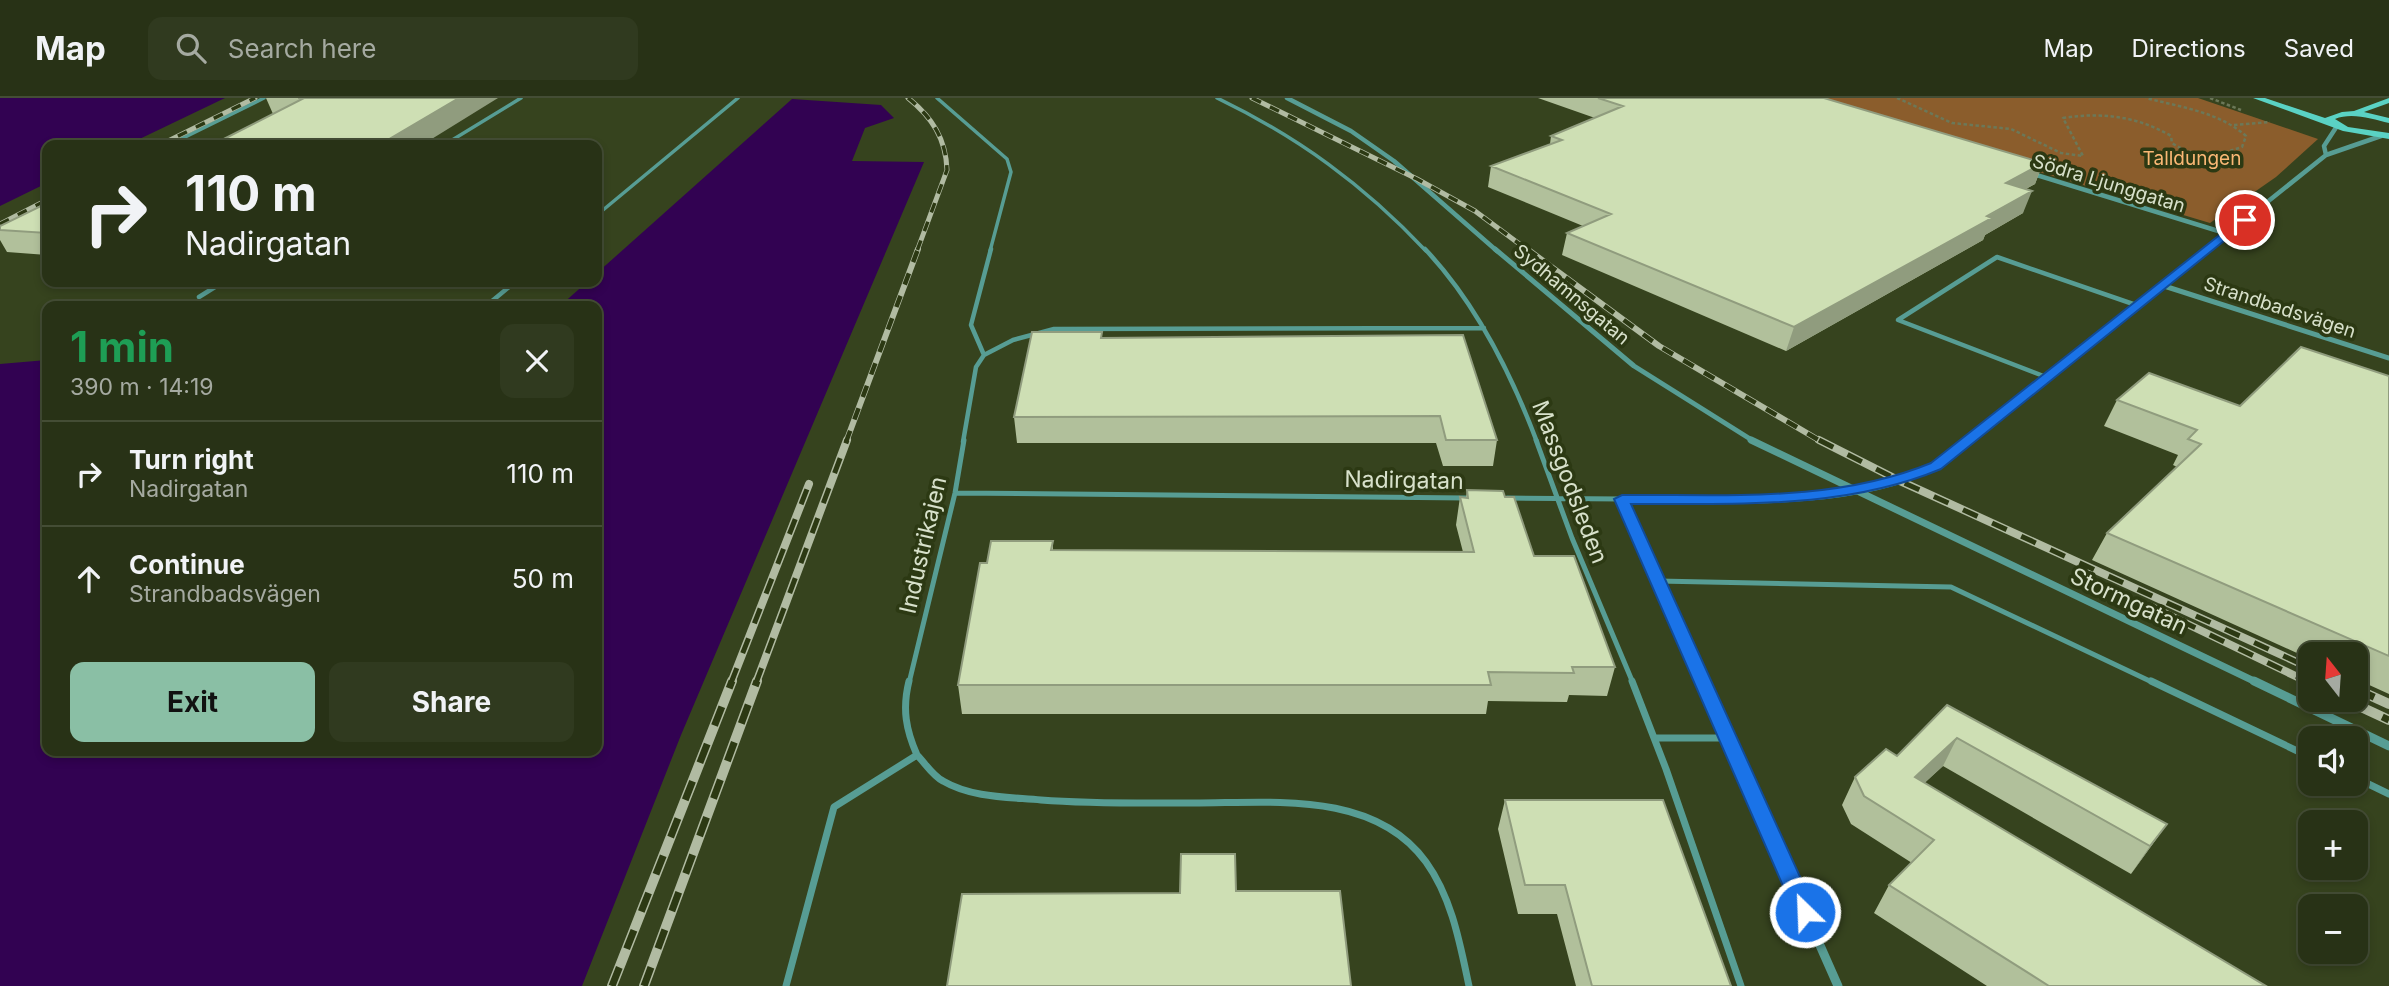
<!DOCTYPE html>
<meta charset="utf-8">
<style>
:root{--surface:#283216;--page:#303a1f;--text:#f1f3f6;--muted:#a5aaa1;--line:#444d35;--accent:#8abfa5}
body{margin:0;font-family:Inter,sans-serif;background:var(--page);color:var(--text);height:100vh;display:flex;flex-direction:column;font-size:26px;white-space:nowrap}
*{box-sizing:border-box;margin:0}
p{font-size:23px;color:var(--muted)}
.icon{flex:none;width:38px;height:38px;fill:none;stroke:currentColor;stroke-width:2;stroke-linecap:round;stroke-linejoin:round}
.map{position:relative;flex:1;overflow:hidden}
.drawer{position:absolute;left:42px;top:203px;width:560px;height:455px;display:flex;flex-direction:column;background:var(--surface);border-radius:14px;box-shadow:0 4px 10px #0003,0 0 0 2px var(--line)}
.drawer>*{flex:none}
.banner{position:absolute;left:42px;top:42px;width:560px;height:147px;border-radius:14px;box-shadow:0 4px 10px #0003,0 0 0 2px var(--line);background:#283216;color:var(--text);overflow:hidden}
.needle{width:46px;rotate:343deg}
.fabs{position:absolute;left:2298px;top:544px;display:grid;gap:14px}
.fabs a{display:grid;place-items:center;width:70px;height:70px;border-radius:14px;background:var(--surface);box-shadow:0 4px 10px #0003,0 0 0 2px var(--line);font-size:35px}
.pin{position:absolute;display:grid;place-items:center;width:60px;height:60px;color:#fff;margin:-30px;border:4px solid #fff;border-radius:50%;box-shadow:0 2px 7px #0007}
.me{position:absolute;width:77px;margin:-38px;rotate:336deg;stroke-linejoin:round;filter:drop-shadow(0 0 5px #0008)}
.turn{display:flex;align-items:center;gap:24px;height:147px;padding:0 28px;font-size:32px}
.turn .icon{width:91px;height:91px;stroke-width:2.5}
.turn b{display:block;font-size:49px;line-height:60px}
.round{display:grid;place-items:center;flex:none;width:74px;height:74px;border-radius:14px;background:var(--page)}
.headline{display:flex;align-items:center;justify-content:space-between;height:119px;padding:0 28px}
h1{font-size:42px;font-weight:700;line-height:52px;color:#1e9e55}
.primary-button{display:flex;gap:14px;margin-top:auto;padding:14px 28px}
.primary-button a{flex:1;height:80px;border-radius:14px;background:var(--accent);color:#111;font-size:28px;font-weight:700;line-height:80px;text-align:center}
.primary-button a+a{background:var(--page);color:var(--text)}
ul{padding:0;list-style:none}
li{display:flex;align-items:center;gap:21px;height:105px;padding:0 28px;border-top:2px solid var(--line)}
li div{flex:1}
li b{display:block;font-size:26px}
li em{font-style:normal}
header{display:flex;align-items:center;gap:42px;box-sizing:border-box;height:98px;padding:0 35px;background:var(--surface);border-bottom:2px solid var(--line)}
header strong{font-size:33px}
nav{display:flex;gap:38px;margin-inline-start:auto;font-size:24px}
.search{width:490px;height:63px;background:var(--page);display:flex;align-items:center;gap:18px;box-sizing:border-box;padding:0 24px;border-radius:14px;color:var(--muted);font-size:26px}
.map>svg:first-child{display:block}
</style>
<header>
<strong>Map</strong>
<div class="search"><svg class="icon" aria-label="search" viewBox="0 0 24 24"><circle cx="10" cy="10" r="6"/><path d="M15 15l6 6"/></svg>Search here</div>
<nav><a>Map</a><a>Directions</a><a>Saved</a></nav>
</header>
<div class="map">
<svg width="2389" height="888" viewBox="0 0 2389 888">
<rect width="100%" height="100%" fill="#36431e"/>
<path fill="#8b5d2c" d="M1793 0H2198L2318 41 2276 79 2210 125Z"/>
<path fill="#320252" d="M0 0H225L127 47H47V85L0 108Z
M792 1 881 7 894 20 865 30 852 63 924 64 681 637 582 888H0V266L47 262V653H597V208H560L587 184H597V175Z"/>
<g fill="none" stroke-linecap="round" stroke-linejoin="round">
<path stroke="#6c7858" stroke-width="2.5" stroke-dasharray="3.5 2.5" stroke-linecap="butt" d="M1897 0 1952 25 2011 31 2061 55 2083 58 2063 20C2101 14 2137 18 2171 38L2172 45C2196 61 2216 58 2242 49L2246 38C2219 14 2180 9 2146 0
M2210 0 2241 12
M2234 27 2270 24"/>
<path stroke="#579d94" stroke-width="3.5" d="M937 0 1007 61 1011 74 990 153
M1217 0C1298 39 1364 87 1426 153
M169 47 264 0
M444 47 521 0
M597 117 738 0"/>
<path stroke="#579d94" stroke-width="4.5" d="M1425 151C1476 205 1511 275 1537 344
M199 199 223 184
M486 208 515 184
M984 257 1013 242 1054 231 1484 230
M2046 279 1898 222 1997 159 2136 207
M963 344 976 269 984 257 971 227 991 151"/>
<path stroke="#579d94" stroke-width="5" d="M1536 342 1572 440 1633 585
M955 395 1466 400
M1507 400 1622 401
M1658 483 1951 489 2154 585
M909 585 955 395 964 342"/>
<path stroke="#579d94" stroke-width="7" d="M1632 583 1666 671 1741 888
M2151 583 2310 659
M1655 640H1727
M917 657C925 665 933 678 943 683 972 700 1009 699 1041 702 1092 706 1143 705 1194 705 1271 705 1374 692 1426 764 1452 800 1460 846 1469 888
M2356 680 2389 696
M786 888 834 709 917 657C906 632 902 611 909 583"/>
<path stroke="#579d94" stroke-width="4.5" d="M1287 0 1351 33 1394 63 1497 153
M2326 57 2324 48 2337 28
M2030 75 2228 136
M2206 153 2326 57 2381 38"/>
<path stroke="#579d94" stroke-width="5" d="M1495 151 1634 268 1755 344
M2161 187 2389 260
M1966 344 2208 151"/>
<path stroke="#579d94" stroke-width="7" d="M1751 342 2258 585
M1704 585 1622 401C1719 401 1844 412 1934 369 1946 363 1958 351 1968 342"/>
<path stroke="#579d94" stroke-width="9" d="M1703 583 1838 888
M2254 583 2389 648"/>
<path fill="#5ad2c4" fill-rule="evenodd" d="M2253 0H2265L2325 20 2342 14 2354 13 2389 0V5L2364 14 2389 20V25C2372 21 2352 14 2335 21L2348 29 2389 35V41L2343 33Z"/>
<defs>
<path id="rail-far3" d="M908 0C932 19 946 41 947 72L917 153
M1252 0 1417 81 1475 113 1529 153
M160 47 255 0
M0 126 47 102"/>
<path id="rail-far2" d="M1527 151 1659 248 1822 344
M846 344 918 151"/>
<path id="rail-far1" d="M1819 342 1900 383 2310 570
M2152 509 2310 585
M731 585 809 386
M756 585 847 342"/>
<path id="rail" d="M2307 583 2310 585
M2356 591 2389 606
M2346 602 2389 622
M612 888 732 583
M644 888 757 583"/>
</defs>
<use href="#rail-far3" stroke="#b1bba2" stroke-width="5"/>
<use href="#rail-far2" stroke="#b1bba2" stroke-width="6"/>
<use href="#rail-far1" stroke="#b1bba2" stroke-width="8"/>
<use href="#rail" stroke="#b1bba2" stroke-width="10"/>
<use href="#rail-far3" stroke="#2c3913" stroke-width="3.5" stroke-dasharray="10" stroke-linecap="butt"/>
<use href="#rail-far2" stroke="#2c3913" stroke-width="4.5" stroke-dasharray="12" stroke-linecap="butt"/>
<use href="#rail-far1" stroke="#2c3913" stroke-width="5" stroke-dasharray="16" stroke-linecap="butt"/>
<use href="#rail" stroke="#2c3913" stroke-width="7" stroke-dasharray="20" stroke-linecap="butt"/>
</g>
<path fill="#b1c09b" d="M266 0H498L273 16Z
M1538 0H1824L2043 65 2035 86 2026 91 2023 115 1985 137 1983 142 1786 253 1562 157 1567 135 1583 128 1488 89 1491 68 1550 46 1551 38 1595 20Z
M47 105V157L7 154 0 142V128Z
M1102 234V240L1463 237 1497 342 1493 368H1443L1436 345H1017L1014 319Z
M2389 278V596L2356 581V556H2310V561L2092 462 2107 435 2177 369 2173 367 2178 357 2104 328 2117 302 2240 308Z
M1467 392 1505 399 1534 458 1615 569 1607 598 1569 597 1567 604 1488 603 1486 616H962L958 587 987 465 1053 443V452L1463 454 1456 427 1460 399 1466 400Z
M1947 607 2167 726 2131 776 1943 668 1924 685 2266 888H1987L1874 815 1889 787 1912 765 1851 726 1842 707 1855 679 1897 658Z
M1505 702 1731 888H1576L1557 816H1518L1498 731Z"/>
<path fill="#909c7e" d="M459 0H498L422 47H379Z
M2043 65 2035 86 1997 106 2006 85Z
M2032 93 2023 115 1985 137 1983 142 1786 253 1794 229Z
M1957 640 1943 668 1901 707 1915 679Z
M2167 726 2147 754 2131 776 2150 748Z"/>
<path fill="#cedfb4" stroke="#909c7e" stroke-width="2" d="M298 0H459L379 47H212L304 0Z
M1598 0H1824L2043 65 2006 85 2032 93 1987 118 1992 120 1794 229 1567 135 1611 116 1491 68 1562 42 1551 38 1623 8Z
M47 105V135L0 132V128Z
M1032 234H1102L1101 240 1463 237 1497 342H1446L1440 318 1014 319Z
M2301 249 2389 278V558L2107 435 2201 346 2188 341 2197 332 2117 302 2149 275 2240 308Z
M1467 392 1503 393 1505 399H1514L1534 458H1574L1615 569H1572L1574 575 1488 574 1491 587H958L980 465H987L991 443H1053L1051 452 1474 454 1460 399 1468 400Z
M1947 607 2167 726 2150 748 1957 640 1915 679 2266 888H2049L1889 787 1934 742 1864 698 1855 679 1886 651 1897 658Z
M1505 702H1663L1731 888H1592L1565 787H1525Z
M1181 756H1235L1236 793H1340L1351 888H947L962 796 1180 795Z"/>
<path fill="#1a73e8" stroke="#114b97" stroke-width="2" d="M2241 120 2250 122 1941 371C1843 412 1736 405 1631 406L1816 814 1812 820 1805 823 1797 820 1614 401 1622 397C1725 396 1834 405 1931 365Z"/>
<g text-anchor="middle" stroke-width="7" stroke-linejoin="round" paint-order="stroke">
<g font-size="19" fill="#fbb875" stroke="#2c3913">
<text x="2192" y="67">Talldungen</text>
</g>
<g font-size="19" fill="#d8e1cb" stroke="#2c3913">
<text transform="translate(2109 85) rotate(17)" y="7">Södra Ljunggatan</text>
<text transform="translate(1572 196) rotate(40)" y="7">Sydhamnsgatan</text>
<text transform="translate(2280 209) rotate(18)" y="7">Strandbadsvägen</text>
</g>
<g font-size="23" fill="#d8e1cb" stroke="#2c3913">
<text transform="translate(1404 382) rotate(1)" y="8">Nadirgatan</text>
<text transform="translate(1570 384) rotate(69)" y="8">Massgodsleden</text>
<text transform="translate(923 447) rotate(-77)" y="8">Industrikajen</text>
<text transform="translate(2129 503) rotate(25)" y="8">Stormgatan</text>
</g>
</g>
</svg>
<div class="fabs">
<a><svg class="needle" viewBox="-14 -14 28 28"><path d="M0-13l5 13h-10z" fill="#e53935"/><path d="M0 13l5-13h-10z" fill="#a5aaa1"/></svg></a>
<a><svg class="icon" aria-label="sound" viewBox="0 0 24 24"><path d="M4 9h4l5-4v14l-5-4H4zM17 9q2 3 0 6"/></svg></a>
<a>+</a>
<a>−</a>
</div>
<div class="pin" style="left:2245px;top:122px;background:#d93025"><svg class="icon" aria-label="arrive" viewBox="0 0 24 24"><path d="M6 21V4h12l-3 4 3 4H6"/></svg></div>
<svg class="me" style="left:1805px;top:814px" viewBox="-20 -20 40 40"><circle r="17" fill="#1a73e8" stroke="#fff" stroke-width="3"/><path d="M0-11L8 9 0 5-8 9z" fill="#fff"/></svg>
<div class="banner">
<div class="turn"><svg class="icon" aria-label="right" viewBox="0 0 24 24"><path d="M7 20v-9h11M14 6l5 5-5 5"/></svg><div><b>110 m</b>Nadirgatan</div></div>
</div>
<section class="drawer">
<div class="headline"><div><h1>1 min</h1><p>390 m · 14:19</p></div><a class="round"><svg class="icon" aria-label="close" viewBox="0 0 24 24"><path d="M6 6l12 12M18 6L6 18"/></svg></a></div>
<ul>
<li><svg class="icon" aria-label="right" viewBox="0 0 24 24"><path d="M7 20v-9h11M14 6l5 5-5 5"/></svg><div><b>Turn right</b><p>Nadirgatan</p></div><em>110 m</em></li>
<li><svg class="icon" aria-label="ahead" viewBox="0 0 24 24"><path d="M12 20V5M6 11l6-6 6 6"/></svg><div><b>Continue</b><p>Strandbadsvägen</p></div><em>50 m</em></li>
</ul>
<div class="primary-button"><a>Exit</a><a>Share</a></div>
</section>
</div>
